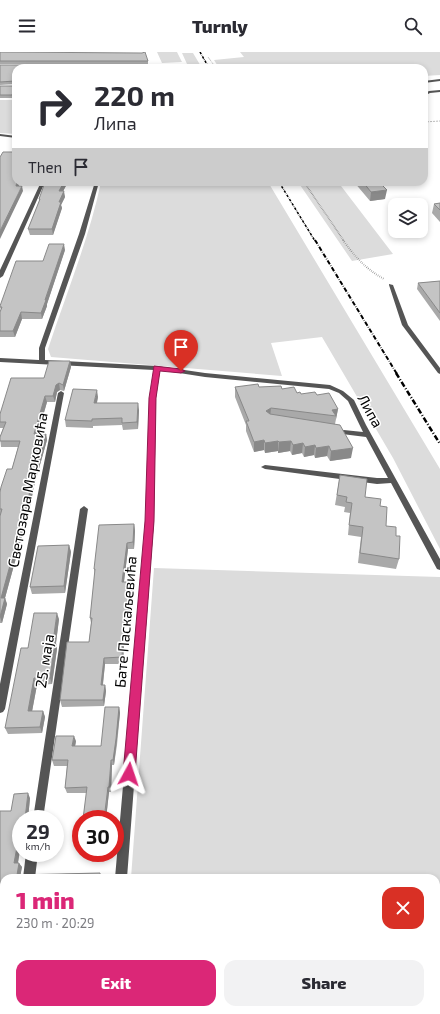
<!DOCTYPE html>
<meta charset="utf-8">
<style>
:root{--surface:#fff;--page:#f2f2f3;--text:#2b2b33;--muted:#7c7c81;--accent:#db2777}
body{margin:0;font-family:"Exo 2",sans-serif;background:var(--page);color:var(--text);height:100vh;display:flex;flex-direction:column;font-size:15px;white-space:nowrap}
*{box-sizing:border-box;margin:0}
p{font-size:13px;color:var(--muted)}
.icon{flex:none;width:22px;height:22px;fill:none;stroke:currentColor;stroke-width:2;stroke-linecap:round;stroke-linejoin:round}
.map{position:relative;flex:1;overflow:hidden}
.sheet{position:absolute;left:0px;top:822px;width:440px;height:140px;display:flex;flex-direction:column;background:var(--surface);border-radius:12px 12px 0 0;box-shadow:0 2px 6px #0003}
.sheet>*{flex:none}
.guide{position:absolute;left:12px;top:12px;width:416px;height:122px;border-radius:12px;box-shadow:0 2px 6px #0003;background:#fff;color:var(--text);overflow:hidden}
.fabs{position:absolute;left:388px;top:146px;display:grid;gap:8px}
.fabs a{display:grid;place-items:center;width:40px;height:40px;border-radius:8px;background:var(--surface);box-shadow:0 2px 6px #0003;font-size:20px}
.speed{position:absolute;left:12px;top:758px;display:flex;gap:8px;font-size:20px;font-weight:700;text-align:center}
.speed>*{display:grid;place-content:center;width:52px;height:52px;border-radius:50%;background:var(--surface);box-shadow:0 2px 6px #0003;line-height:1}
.speed small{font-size:10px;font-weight:400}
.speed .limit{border:6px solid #d22;background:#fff;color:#111}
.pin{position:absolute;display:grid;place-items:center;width:34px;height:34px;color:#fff;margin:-41px -17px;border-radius:50% 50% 50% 0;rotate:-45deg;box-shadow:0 0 4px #0007}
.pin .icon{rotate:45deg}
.me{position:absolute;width:44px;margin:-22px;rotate:5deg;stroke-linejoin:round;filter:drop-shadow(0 0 3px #0008)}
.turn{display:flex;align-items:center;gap:14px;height:84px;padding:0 16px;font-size:18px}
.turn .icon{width:52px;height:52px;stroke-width:2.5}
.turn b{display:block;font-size:28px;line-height:34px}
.then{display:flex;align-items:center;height:38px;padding:0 16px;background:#0003;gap:8px;font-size:15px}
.round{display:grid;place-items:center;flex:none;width:42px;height:42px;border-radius:12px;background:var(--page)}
.headline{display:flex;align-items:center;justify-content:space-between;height:68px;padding:0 16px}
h1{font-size:24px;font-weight:800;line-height:30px;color:var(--accent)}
.action{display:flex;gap:8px;margin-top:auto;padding:8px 16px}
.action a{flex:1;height:46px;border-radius:12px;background:var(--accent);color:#fff;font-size:16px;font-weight:800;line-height:46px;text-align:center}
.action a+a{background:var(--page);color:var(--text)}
header{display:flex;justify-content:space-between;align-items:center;height:52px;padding:0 16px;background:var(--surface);font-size:18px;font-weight:800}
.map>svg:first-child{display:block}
</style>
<header><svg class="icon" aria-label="menu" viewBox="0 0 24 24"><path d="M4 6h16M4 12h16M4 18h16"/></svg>Turnly<svg class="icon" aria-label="search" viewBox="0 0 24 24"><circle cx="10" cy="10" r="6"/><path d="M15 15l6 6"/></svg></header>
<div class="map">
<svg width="440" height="962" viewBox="0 0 440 962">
<rect width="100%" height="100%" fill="#fff"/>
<path fill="#dcdcdc" d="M157 0H177L182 10 162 11Z
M240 0H440V23L424 24V16H219L214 8 244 5Z
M182 1H193L202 16H154L152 13 187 12Z
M0 48H16V82L0 81Z
M101 130H268L440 417V497L393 406 322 285 271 291 282 324 51 305 48 297C66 242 89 187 101 130Z
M298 130H338L393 202 352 209Z
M154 516 440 525V962H120V958H436V826H131Z"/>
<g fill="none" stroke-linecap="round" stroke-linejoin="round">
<path stroke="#777" stroke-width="1" stroke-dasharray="0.5 1" stroke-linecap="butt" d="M208 5 216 16
M424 70 440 69"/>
<path stroke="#777" stroke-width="1.5" stroke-dasharray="0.5 1" stroke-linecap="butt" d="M304 130 344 189"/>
<path stroke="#777" stroke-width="2" stroke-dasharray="0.5 1.5" stroke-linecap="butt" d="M343 188C354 204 367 218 384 227"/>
<path fill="#555" fill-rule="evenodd" d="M440 27V29L424 31V29Z
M440 38V40L430 41 424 44V42L429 39Z
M389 232 393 233 408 273 440 316V322L438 321 402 273 389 233Z"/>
<path fill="#555" fill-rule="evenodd" d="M0 82 16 84V86L0 84Z
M41 130H45L3 224 0 226V218Z
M95 130H99L85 182 45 296V308L157 314 205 321 330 333 343 339 354 348 366 373 440 507V518L437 517 391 431 377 432 265 417 261 415 265 413 377 426H388L366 385 334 381 331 379 334 377 363 380 348 349 339 341 329 337 205 325 160 318 156 346 154 469 127 826H115L146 469 150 346 154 318 0 310V306L39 308V296L79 182Z
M61 339 64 341 5 657 3 660 0 661V632L58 341Z
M84 454 88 457 43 767H33L80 457Z
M26 801H38L35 826H23Z
M4 955V958H15L14 962H2Z
M103 958H115V962H103Z"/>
<path stroke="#000" stroke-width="1.5" stroke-dasharray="2.5 1 0.5 1" stroke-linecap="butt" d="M200 0 209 16
M279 130 315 189"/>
<path stroke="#000" stroke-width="2" stroke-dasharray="4.5 1.5 0.5 1.5" stroke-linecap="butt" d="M315 188 397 322"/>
<path stroke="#000" stroke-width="2.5" stroke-dasharray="5.5 2 1 2" stroke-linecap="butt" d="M396 321 440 392"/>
</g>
<path fill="#a9a9a9" d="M0 0 148 9V12H0Z
M0 13 16 16V32L0 33Z
M0 34H16V44H14L13 46H0Z
M47 130H68L63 139 65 145 61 153 62 156 53 183H30L28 177 39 150V147Z
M354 130H379L385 147 370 149Z
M440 151V170L432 161 434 152Z
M65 198 47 252V254L42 267H22L15 285H0V260L1 259 0 254 43 209Z
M440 229V269L417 237 418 231Z
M70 309 71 315 64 339 60 338 57 340 55 350H47L38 382H46L47 388 34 434 30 455 5 546 7 552 2 571H0V440L12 417 18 395H1L0 385 3 376H0V362L44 326Z
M235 335H259L282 337 301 342 317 343 338 357 335 372 351 406 330 409 327 404 315 406 314 403 304 405 302 401 292 403 290 399 278 401V399L265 401 264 398 254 400 246 379V373L235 345Z
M98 345 97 351 139 358 138 377 123 378 122 373 93 374V376L66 375 65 368Z
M340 423 365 445 380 454 386 474 396 484 399 507 396 517 358 511 361 485 348 483 350 461 344 460 345 455 335 453Z
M134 472 135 479 134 497H128L124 530 133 537 130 572H125L123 612H105L103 633H105L106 639 104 654 62 655 60 648 89 590 91 571 90 566 95 522 94 517Z
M69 493 71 500 65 541 32 542 30 535Z
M59 567 56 591 57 597 52 632 37 633 32 659H43L45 665 42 681 8 682 5 676 28 596Z
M119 655 120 661 117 693 114 713H112L111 740H109L106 767H83L87 741H67L65 736 67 714H54L52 708 76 689 75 694H101Z
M30 746 28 767H21V792L18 811 22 815 20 823 100 821 101 826H4V867H0V759H11Z"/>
<path fill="#898989" d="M17 130H20L17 139 16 134Z
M64 130H68L60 145 59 139Z
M22 134 23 139 0 187V179Z
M387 138 385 147 370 149 371 140Z
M64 139 65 145 61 153 62 156 53 183 52 177 59 150Z
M64 192 65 198 47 252V254L42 267 41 261 45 248Z
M21 260 22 267 15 285 13 279Z
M70 309 71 315 64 339 63 333Z
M59 331 60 338 57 340 55 350 53 344 56 333Z
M97 338 98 345 95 358 94 351Z
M45 344 47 350 36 388 34 382Z
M138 351 139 358 138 377 137 370Z
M271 356 270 366 266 359Z
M338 357 336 367V364L332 358Z
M46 382 47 388 34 434 30 455 5 546 7 552 2 571 0 565 1 546 32 428Z
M264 388V398L254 400V390Z
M278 389V399L265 401V391Z
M291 389 290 399 278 401 279 390Z
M303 391 302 401 292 403 293 393Z
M315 393 314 403 304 405 305 395Z
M329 394 327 404 315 406 316 396Z
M353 396 351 406 330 409 331 399Z
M134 472 135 479 134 497 133 490Z
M127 491 128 497 123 537 122 530Z
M69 493 71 500 65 541 64 534Z
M132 530 133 537 130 572 129 565Z
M57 561 59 567 56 591 57 597 52 632 50 626 53 590Z
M124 565 125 572 123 612 122 605Z
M104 606 105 612 102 639 101 633Z
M34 626 37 633 31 665 28 659Z
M105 633 106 639 104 654 103 648Z
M119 655 120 661 114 713 113 708Z
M43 659 45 665 42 681 40 675Z
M74 684 76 689 74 700 72 694Z
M111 708 112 713 111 740 109 735Z
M108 735 109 740 106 767H105Z
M28 741 30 746 28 767H25Z
M21 774V792L17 816 14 811Z
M19 811 22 815 20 826 17 823Z
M0 917 2 920 0 936Z"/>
<path fill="#c4c4c4" stroke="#898989" d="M0 0 142 1 145 0 148 9H0Z
M0 13H149L150 16H16V31L15 29 0 30Z
M0 34H16V41H13L12 43H0Z
M3 100H16V130H17L16 134H22L0 179V105Z
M47 130H64L59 139H64L59 150H61L52 177H28L40 147H39L44 133H45Z
M363 130H379L387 138 371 140Z
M440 151V158L434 152Z
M49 192H64L45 248H46L41 261 21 260 13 279H0V260L2 255H0V254L16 209H43Z
M440 229V261L418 231Z
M49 309H70L63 333 59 331 56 333 53 344H45L34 382H46L32 428 28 448 1 546H5L0 565V464L2 457H0V440L1 435 7 417H12L20 389H0V385L6 370H0V362L11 326H44Z
M258 332 259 335 281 334 282 337 294 335 297 341 300 340 301 342 315 340 317 343 329 341 338 357 332 358 336 364 271 356 266 359 270 362 340 373 353 396 331 399 329 394 316 396 315 393 305 395 303 391 293 393 291 389 279 390 278 389 265 391 264 388 254 390 246 369H249L235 335Z
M73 337 97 338 94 351H138L137 370 122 371V366L92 367V369L65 368Z
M340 423 367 427 365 445 381 447 380 454 387 455 386 474 396 475V484H400L399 507 360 501 363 475 349 473 352 451 346 450 347 445 337 443Z
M134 472 133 490 127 491 122 530H132L129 565H124L122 605 104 606 101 633H105L103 648H60L67 590H89L92 566H90L95 517H94L99 473Z
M69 493 64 534 30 535 38 494Z
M34 561H57L53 590H55L50 626H34L28 659H43L40 675 5 676 21 596H28Z
M105 655H119L116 687 113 708H111L109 735H108L104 767H83L87 735 65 736 68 708H52L56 684H74L72 694H101Z
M28 741 25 767H21V774L14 811H19L17 823 100 821V826H4V863H0V759H11L14 742Z"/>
<path fill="#db2777" stroke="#8e194d" d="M154 314 181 317 185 319 181 321 160 319 156 346 154 469 135 722 134 726 129 727 125 726 123 722 145 469 149 346Z"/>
<g text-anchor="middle" stroke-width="3" stroke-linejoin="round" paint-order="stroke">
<g font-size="15" fill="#000" stroke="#fff">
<text transform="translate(370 359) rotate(61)" y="5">Липа</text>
<text transform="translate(28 438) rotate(-79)" y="5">Светозара Марковића</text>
<text transform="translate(126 570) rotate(-85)" y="5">Бате Паскаљевића</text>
<text transform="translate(45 609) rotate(-81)" y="5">25. маја</text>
</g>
</g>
</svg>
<div class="fabs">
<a><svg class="icon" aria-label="layers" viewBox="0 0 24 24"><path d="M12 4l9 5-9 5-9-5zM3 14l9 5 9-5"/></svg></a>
</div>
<div class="speed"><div>29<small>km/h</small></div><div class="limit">30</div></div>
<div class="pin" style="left:181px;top:319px;background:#d93025"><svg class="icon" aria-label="arrive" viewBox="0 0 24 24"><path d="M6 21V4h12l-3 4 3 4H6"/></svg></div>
<svg class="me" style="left:129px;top:722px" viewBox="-20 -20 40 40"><path d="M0-17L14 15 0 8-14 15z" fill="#db2777" stroke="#fff" stroke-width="4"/></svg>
<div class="guide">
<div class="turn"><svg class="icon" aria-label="right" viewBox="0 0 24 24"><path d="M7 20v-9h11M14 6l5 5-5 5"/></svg><div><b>220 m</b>Липа</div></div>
<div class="then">Then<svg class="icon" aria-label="arrive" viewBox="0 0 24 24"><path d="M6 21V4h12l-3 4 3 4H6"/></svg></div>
</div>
<section class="sheet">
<div class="headline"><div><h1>1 min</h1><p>230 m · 20:29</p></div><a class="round" style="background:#d93025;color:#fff"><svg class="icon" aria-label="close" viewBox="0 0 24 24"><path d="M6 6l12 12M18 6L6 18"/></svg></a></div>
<div class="action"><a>Exit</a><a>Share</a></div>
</section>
</div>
